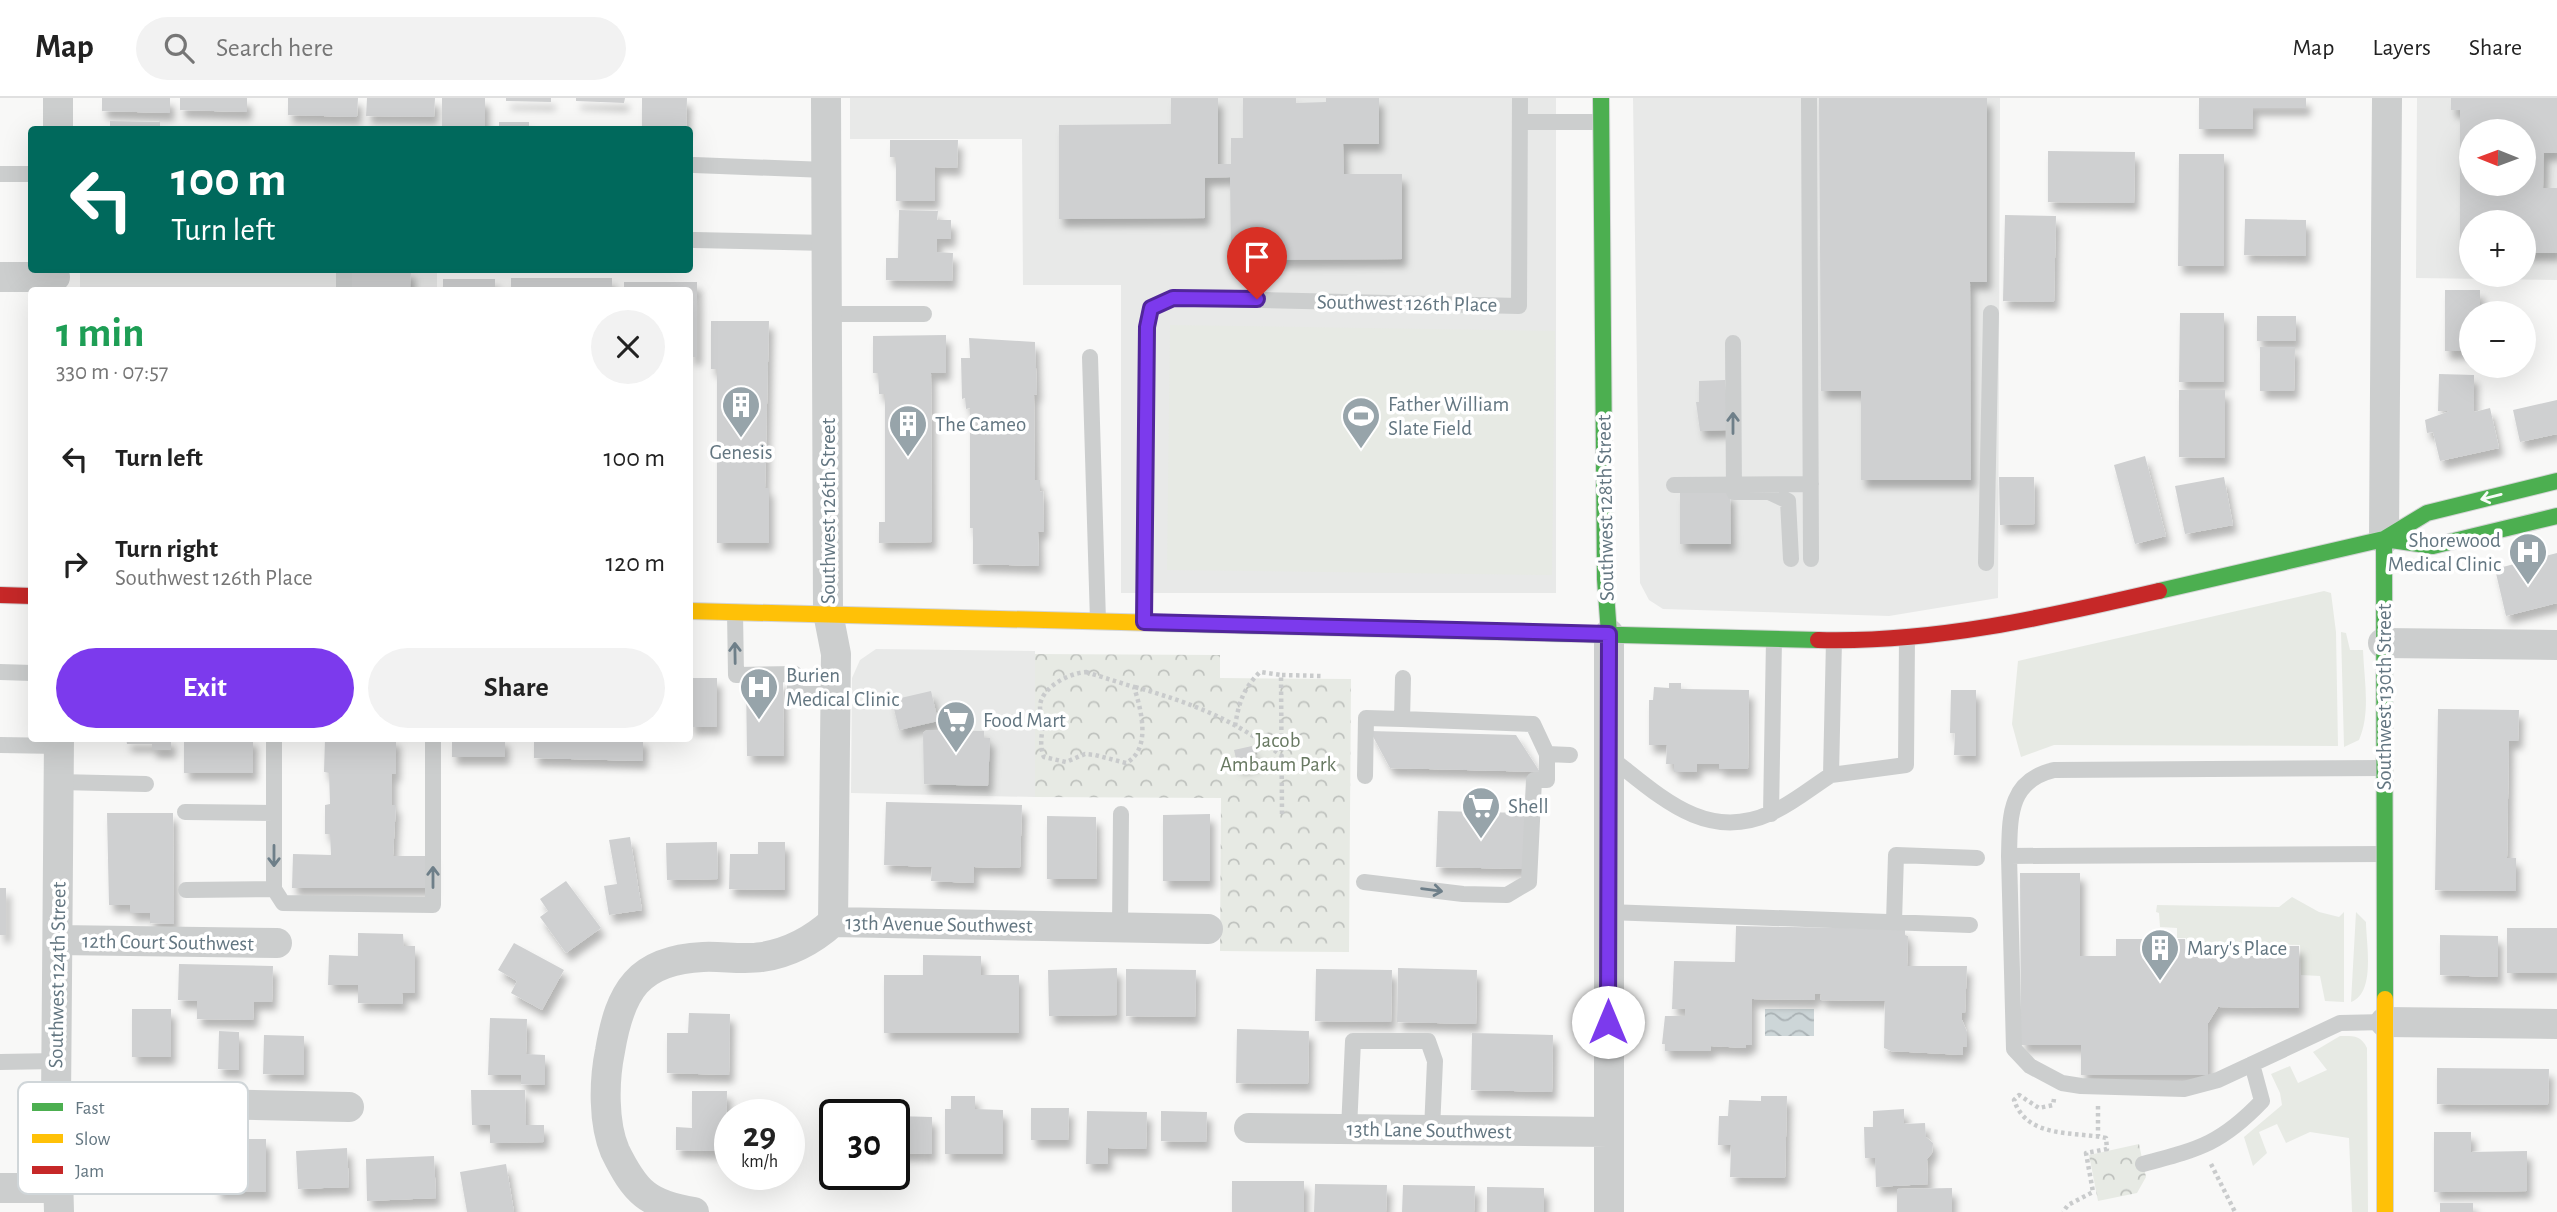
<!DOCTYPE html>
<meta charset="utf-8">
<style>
:root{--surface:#fff;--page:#f2f2f2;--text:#222;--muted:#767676;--line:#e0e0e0;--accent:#7c3aed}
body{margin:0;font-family:"Alegreya Sans",sans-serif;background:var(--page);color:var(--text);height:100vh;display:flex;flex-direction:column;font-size:26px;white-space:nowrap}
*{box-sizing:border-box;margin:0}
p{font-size:23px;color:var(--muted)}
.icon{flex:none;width:38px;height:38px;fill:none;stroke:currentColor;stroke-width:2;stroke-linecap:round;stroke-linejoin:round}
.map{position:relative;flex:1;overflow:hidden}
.details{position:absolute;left:28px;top:189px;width:665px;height:455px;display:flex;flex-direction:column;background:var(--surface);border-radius:7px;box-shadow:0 7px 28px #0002}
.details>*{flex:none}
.top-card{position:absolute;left:28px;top:28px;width:665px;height:147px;border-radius:7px;box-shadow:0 7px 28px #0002;background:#00695c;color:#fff;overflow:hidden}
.needle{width:46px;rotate:271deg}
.tools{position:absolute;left:2459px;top:21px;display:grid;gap:14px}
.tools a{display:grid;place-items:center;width:77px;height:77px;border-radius:50%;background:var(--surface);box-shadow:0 7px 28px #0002;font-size:35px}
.speed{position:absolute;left:714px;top:1001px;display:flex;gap:14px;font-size:35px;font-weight:700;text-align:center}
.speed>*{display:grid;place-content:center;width:91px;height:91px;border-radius:50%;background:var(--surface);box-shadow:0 7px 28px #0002;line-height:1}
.speed small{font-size:18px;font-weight:400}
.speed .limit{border:4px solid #111;border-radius:10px;background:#fff;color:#111}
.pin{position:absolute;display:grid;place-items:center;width:60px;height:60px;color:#fff;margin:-72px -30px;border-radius:50% 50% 50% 0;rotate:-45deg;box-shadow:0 0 7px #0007}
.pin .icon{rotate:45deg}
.me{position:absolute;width:77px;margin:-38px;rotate:0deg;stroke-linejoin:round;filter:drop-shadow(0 0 5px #0008)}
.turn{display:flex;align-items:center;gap:24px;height:147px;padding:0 28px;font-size:32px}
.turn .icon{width:91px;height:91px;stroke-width:2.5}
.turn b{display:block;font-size:49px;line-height:60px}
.round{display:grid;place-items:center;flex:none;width:74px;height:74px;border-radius:37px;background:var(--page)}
.head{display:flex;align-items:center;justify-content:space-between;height:119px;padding:0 28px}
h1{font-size:42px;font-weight:700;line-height:52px;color:#1e9e55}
.action{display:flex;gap:14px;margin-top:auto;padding:14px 28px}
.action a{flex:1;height:80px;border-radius:42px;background:var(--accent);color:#fff;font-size:28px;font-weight:700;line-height:80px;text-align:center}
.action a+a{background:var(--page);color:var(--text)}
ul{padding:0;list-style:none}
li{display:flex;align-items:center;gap:21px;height:105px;padding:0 28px}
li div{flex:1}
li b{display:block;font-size:26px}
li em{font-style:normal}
header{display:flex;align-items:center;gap:42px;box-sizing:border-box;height:98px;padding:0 35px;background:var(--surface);border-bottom:2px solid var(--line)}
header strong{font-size:33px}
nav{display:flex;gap:38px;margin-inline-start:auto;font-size:24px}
.search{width:490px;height:63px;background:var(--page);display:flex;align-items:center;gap:18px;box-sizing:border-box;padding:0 24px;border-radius:38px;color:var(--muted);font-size:26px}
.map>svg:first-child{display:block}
</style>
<header>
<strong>Map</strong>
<div class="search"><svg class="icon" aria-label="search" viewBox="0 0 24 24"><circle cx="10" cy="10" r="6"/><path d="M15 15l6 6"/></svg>Search here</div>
<nav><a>Map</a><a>Layers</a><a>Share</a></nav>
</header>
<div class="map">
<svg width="2557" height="1114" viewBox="0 0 2557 1114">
<defs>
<pattern id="park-crowns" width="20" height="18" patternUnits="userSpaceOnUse" patternTransform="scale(1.75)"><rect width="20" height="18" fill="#e7eae4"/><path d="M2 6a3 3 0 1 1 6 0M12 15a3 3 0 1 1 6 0" fill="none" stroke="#bfc2be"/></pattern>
<pattern id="water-waves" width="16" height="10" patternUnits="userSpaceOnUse" patternTransform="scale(1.75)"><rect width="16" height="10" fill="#cdd6d8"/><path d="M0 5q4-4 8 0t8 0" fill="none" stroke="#aab2b5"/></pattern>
<filter id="shadow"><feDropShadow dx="4.5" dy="8" stdDeviation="3.5" flood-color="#0004"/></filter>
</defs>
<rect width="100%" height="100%" fill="#f8f8f7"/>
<path fill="#e8e9e8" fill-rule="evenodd" d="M850 0H1556V495H1121V187H1023L1022 41H850Z
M1633 0H2000L1998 500 1889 518 1663 511 1649 502 1640 485Z
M2417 0H2557V182L2416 180ZM2471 33H2524V86H2471ZM2471 124H2524V177H2471Z
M80 172H437V192H80Z
M876 551 1035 553V699L851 695 852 580 860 562Z"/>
<path fill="#e7eae4" d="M1170 227 1555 233 1552 477 1167 472Z
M2324 493 2331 495 2336 534 2338 648 2054 647 2021 659 2012 626 2018 563Z
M2341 534 2346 535 2350 552H2363C2364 581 2371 615 2359 642L2344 649Z
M2292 799 2319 814 2339 819 2344 814V904L2325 903 2320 878 2301 877 2300 847 2256 846V856H2200L2199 851 2186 850V840H2177V830L2160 829 2159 815 2156 814 2157 807 2279 809Z
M2356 814 2366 824C2366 845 2376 895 2351 904Z
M2340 938C2353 938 2361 937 2367 950L2368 1114H2352L2349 1040 2310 1034 2286 1045 2277 1026 2259 1034 2267 1055 2253 1068 2244 1039 2282 1007 2280 995 2271 976 2290 968 2298 985 2327 972 2313 954Z"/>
<path fill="url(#park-crowns)" d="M1035 556 1220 557V580L1351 581 1349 854 1220 853 1221 700 1035 699Z
M2139 1046 2146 1079 2137 1095 2098 1103 2089 1057Z"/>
<path fill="url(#water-waves)" d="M1765 911H1814V938H1765Z"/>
<path fill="#cfd0d1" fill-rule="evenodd" filter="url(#shadow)" d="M102 0H170V15L102 13Z
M180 0H247V14L180 12Z
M288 0H358L357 19 288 17Z
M367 0H435L434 19 366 18Z
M442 0H485V32H442Z
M506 0H551V4L506 3Z
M576 0H625L624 5 576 3Z
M642 0H687L686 32H642Z
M1171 0H1218V66H1231V40H1243V0H1296V5L1326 4V0H1379V46H1343L1344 76H1402V161L1241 162V156H1231L1230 79 1205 80V120L1059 121V27L1171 26Z
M1819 0H1987V184H1970L1971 382H1861V293H1821Z
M2199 0H2306V10H2253V31H2199Z
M2451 0H2557V55H2544L2543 90H2557V155H2524V124H2471V155H2460V12H2451ZM2471 33H2524V86H2471Z
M110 23 160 24V32H110Z
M499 24H529V32H499Z
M890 42H958L957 70 935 69V103H896V59H890Z
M2048 53 2135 54 2134 105 2048 104Z
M2179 56H2224V168H2178Z
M899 112 938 113 937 122H951V141H937V154L953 155 952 183 886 182V160H898Z
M2005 117 2056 118 2054 204 2003 203Z
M2245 121 2306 122V158L2244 157Z
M351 172H411L410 192H351Z
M511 180H612V192H511Z
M443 181H495V192H443Z
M624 184H697V259H690V192H624Z
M2445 192H2480V215H2471V253H2445Z
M2180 215H2224V284H2179Z
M2257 218H2296V243H2257Z
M711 223H769L765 390H769V445H717V271H711Z
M946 237V275H931L932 444 879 445V424H885V296H879L878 275H873V238Z
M969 240 1035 244 1037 296 1034 297 1035 382H1040V394L1043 393 1044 433 1038 434 1039 468 973 466V430H970V310L966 311 965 300 962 301 961 260H970Z
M2260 249H2295L2294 293H2260Z
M2439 276 2474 277V314L2490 310 2499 350 2440 363 2433 334 2427 335 2425 322 2450 313H2438Z
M1725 282 1727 332 1700 333 1696 304H1699V283Z
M2179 292H2225V360L2179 359Z
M2557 302V336L2520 344 2513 312Z
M2145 358 2166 438 2135 446 2114 367Z
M1999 379H2034L2035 426 2000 427Z
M2224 379 2233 427 2185 436 2175 388Z
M1680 395H1730L1731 446H1680Z
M2557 455V505L2506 518 2495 471Z
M690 580H717V629H690Z
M746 583H783L784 658H747Z
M1669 585H1681V591L1749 592 1748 671H1719V666H1697V674H1674V666H1666L1667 647H1649V602H1653L1654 589 1669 590Z
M1951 592H1976V658L1954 657 1955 635H1950Z
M931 593 938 623 899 632 892 602Z
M2438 611 2519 612 2518 643H2509L2507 760H2516V793L2435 792Z
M927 632 984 633V640H990L988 688 924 686 923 635Z
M1370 633 1516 637 1540 674 1390 670Z
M126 640H171V652H152V646H127Z
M184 640H253V675H184Z
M325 640H396V676H392V707H396L393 758H431V790H292L293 756 331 757 330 736H325V707L330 706 329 675 324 674Z
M452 640H505V659H452Z
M534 640H643V663L534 660Z
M1252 648 1256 664 1238 669 1234 652Z
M886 704 1022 707 1020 770 974 769V785L931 783 932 769 884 767Z
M1438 713 1525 715 1524 771 1436 769Z
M107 715H173L174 826 150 825V815H130V807H109Z
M1210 716V783H1163V717Z
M1047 718 1096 719 1097 781H1047Z
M630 739 642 812 609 817 604 788 617 786 609 742Z
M717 744 718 781 667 782 666 745Z
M758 744H785V792L729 791 730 756H758Z
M2020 775H2080V858H2116V841H2185V858H2259V848H2299V910L2218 909 2208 925V977H2081V947H2021Z
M566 783 601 830 566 855 540 819 548 813 540 801Z
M0 790H6V837H0Z
M1736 828 1905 831V837L1908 838 1907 868H1967L1965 915H1962V922L1967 934V949H1963V957L1891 953 1884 950 1885 903 1820 902 1821 896H1815V902L1752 901V947H1746V950L1711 948 1710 953H1665V946H1662L1665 918H1685V911H1672L1674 863 1735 864Z
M2507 830H2557V875H2507Z
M358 835 403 836 404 848H415V895H402L403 906 358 905V887H328L329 857 358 858Z
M2440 837 2498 838V879L2440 877Z
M514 845 564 872 542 912 511 895 517 883 498 872Z
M923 857 981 858V877H1019V935H884V877H923Z
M179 866 273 868 272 904H254L253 922 197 921V903L178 902Z
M1117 870V917L1049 918 1048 872Z
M1398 870 1477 872 1476 926 1397 924Z
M1126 871 1196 872 1195 919 1126 918Z
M1316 871 1392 872 1391 924 1315 923Z
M132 911H171V959H132Z
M689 915 730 916 729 977 667 975V935H688Z
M490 920 527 921 526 956 545 957V987L521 986V977H488Z
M1237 931 1309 933 1308 986 1236 985Z
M219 933 239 934V972L218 971Z
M1472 935 1553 937 1552 994 1471 992Z
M264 937 304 938V977L263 976Z
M2437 970 2549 971 2548 1007 2437 1006Z
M471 992H525L526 1027H544V1044L490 1045V1027H472Z
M692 993H727L726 1053 676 1052V1029L692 1030Z
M951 998H975V1011L1003 1012V1056H945V1011H951Z
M1761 998H1787L1785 1080 1730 1079 1731 1047H1718L1719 1018H1728L1729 1002 1761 1003Z
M1031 1010H1069L1068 1042H1031Z
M1904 1011V1026L1925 1025 1926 1039 1933 1045 1932 1055 1927 1061 1928 1086 1876 1089 1875 1060H1865L1864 1029H1873V1013Z
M1087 1013 1147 1014 1146 1051 1108 1050V1066H1086Z
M1161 1013 1207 1014 1206 1044 1161 1043Z
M894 1018 932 1019V1056L894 1055Z
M2434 1034H2471V1054L2527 1053V1093L2434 1094Z
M216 1041H266V1094H216Z
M347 1050 349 1089 298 1091 296 1053Z
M434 1058 436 1100 367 1103 366 1061Z
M506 1066 514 1114H467L460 1074Z
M1232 1083H1304V1114H1232Z
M1315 1086 1387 1087 1386 1114H1314Z
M1403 1087 1475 1088 1474 1114H1402Z
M1487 1089 1544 1090V1114H1487Z
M1952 1090V1114H1897V1091Z
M2440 1105H2473V1114H2440Z"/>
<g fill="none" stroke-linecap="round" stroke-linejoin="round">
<defs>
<path id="fast" d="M1601 0 1605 481 1609 536
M2384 441 2385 901
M2384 441 2433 448 2557 418
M2159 493 2384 441 2427 415 2557 383
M1159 525 1818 542"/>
<path id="slow" d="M690 513 1159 525
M2385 901V1114"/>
<path id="jam" d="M0 497 32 498
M1818 542C1935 545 2047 519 2159 493"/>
</defs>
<use href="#fast" stroke="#d4d5d6" stroke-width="18"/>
<use href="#slow" stroke="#d4d5d6" stroke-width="18"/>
<use href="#jam" stroke="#d4d5d6" stroke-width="18"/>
<path stroke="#c9cbcc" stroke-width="4.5" stroke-dasharray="3.5 3.5" stroke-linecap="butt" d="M1086 574 1134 589C1141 611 1152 651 1126 665L1095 657 1085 656 1066 664 1044 659C1039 648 1042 637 1043 626 1043 620 1040 615 1040 609 1040 590 1069 575 1086 574Z
M1135 589C1192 605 1233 621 1282 658
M1235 628C1239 604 1243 591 1260 574L1281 577
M1282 716 1281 577 1322 578
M2054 1001 2053 1007 2039 1010 2019 997 2014 1002C2027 1041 2073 1033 2106 1040L2107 1051 2086 1055 2093 1094 2068 1107 2063 1114
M2098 1008V1038
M2211 1066 2235 1114"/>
<path stroke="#cccece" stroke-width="16" d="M1809 0 1811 461
M1520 24H1601
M694 67 826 72
M0 76H32
M694 142 827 145
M344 192V172
M827 216H924
M1733 245 1734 394H1769L1788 403 1791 461
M1090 259 1098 523
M1674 387 1811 386
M1986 465 1991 215
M735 514 736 577 795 576V596H836
M1144 524 1147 229 1151 210 1173 200 1519 208 1520 0
M0 574 32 575
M274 640V791L283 805 433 807V640
M0 647 59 648
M1547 656 1570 657
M1607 657C1657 695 1704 746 1771 715 1792 706 1812 689 1831 677L1834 542
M2384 670 2054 672C2008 683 2010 719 2009 758L2384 756
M1831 677 1906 667 1907 539
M1365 678 1366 620 1402 621 1403 580
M59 684 146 686
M185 714 274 715
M1771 716 1774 541
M2009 758 2014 951 2030 968 2062 985 2081 988 2184 991 2218 982 2340 925 2385 924
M1364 784 1463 796 1507 797 1529 784 1534 682H1547V656L1533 626 1402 621
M186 792 274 791
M1608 814 1970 827
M1894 824 1896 757 1977 760
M1120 829 1121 716
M0 964 56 963
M1349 1031 1353 943H1428L1435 963 1432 1032
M2143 1066C2199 1051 2221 1046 2262 1003L2252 966"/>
<path stroke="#cccece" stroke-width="30" d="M826 0 828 515 836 556 833 824
M58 32V0
M0 179H55
M2384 441 2387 0
M1609 536V1114
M2383 545 2557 547
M59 640 56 1003 59 1114
M58 842 277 845
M2385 924 2557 926
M56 1003 349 1009
M1249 1030 1608 1034
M0 1090H58
M694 1114C648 1107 635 1094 615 1053 603 1025 604 982 610 953 620 893 638 862 703 859 722 858 743 862 762 859 788 855 813 842 833 824L1208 831"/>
<use href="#fast" stroke="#4caf50" stroke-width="16"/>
<use href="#slow" stroke="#ffc107" stroke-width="16"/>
<use href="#jam" stroke="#c62828" stroke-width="16"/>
</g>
<defs><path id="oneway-shaft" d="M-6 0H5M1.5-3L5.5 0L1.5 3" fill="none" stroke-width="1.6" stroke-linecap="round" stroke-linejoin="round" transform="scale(1.75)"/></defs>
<g stroke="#6e7f89">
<use href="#oneway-shaft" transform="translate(1733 325) rotate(-90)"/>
<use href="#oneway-shaft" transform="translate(735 555) rotate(-91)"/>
<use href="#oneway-shaft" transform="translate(274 758) rotate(90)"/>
<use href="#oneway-shaft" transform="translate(433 779) rotate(-90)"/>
<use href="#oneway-shaft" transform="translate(1432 792) rotate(7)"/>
</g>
<use stroke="#f6fbf6" href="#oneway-shaft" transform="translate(2491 399) rotate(166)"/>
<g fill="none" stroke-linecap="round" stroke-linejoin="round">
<defs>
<path id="route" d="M1257 201 1173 200 1151 210 1147 229 1144 524 1609 536 1608 924"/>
</defs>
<use href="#route" stroke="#51269a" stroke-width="18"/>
<use href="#route" stroke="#7c3aed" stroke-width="12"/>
</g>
<defs>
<symbol id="building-pin" viewBox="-11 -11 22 30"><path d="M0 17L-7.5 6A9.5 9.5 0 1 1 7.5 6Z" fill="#97a4aa" stroke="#fff"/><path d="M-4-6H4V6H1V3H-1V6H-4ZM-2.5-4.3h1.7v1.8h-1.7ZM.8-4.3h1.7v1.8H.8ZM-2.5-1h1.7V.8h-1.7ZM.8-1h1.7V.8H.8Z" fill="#fff"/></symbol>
<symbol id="stadium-pin" viewBox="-11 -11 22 30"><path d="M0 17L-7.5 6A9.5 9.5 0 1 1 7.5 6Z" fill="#97a4aa" stroke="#fff"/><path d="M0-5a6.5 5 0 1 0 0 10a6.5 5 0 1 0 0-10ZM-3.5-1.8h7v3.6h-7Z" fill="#fff"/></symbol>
<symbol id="hospital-pin" viewBox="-11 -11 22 30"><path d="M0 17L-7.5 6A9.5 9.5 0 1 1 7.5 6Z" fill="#97a4aa" stroke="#fff"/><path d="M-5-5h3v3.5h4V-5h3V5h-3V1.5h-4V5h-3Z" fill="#fff"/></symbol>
<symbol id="supermarket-pin" viewBox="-11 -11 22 30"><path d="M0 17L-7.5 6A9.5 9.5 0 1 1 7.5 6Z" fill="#97a4aa" stroke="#fff"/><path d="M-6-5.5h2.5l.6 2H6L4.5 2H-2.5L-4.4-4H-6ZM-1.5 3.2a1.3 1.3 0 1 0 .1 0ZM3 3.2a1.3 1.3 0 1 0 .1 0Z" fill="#fff"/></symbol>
</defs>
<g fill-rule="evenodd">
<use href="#building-pin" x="719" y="285" width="44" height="60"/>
<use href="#stadium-pin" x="1339" y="296" width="44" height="60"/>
<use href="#building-pin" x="886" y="304" width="44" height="60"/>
<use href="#hospital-pin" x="2506" y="432" width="44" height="60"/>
<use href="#hospital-pin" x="737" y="567" width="44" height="60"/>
<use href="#supermarket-pin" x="934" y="600" width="44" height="60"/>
<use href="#supermarket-pin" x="1459" y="686" width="44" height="60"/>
<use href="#building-pin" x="2138" y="828" width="44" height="60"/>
</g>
<g text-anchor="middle" stroke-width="7" stroke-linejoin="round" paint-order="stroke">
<g font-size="21" fill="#637681" stroke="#fff">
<text transform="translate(1407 205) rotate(1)" y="7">Southwest 126th Place</text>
<text transform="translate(1605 410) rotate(-91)" y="7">Southwest 128th Street</text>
<text transform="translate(828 413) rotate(-90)" y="7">Southwest 126th Street</text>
<text transform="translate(2384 599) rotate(-90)" y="7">Southwest 130th Street</text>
<text transform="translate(939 826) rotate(1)" y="7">13th Avenue Southwest</text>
<text transform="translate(168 844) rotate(1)" y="7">12th Court Southwest</text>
<text transform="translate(57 877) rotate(-89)" y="7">Southwest 124th Street</text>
<text transform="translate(1429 1032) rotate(1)" y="7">13th Lane Southwest</text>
</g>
<g font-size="21" fill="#637681" stroke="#fff" text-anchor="start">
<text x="1388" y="313">Father William<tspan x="1388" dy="24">Slate Field</tspan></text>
<text x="935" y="333">The Cameo</text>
<text x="741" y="361" text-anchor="middle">Genesis</text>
<text x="2501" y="449" text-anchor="end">Shorewood<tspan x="2501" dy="24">Medical Clinic</tspan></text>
<text x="786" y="584">Burien<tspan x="786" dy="24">Medical Clinic</tspan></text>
<text x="983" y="629">Food Mart</text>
<text x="1508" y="715">Shell</text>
<text x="2187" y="857">Mary's Place</text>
</g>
<g font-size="21" fill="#687962" stroke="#fff">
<text x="1278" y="649">Jacob<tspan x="1278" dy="24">Ambaum Park</tspan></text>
</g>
</g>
<rect x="18" y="984" width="230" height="112" rx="10" fill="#fff" stroke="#d0d6d9" stroke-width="2"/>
<rect x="32" y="1005" width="31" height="8" fill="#4caf50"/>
<rect x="32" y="1036" width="31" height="9" fill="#ffc107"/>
<rect x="32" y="1068" width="31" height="8" fill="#c62828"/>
<g font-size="19" fill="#637681">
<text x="75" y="1016">Fast</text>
<text x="75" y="1047">Slow</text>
<text x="75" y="1079">Jam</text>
</g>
</svg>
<div class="tools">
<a><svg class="needle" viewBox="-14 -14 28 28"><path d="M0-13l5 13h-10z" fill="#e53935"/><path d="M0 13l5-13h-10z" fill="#767676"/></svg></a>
<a>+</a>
<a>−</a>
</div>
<div class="speed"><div>29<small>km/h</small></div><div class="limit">30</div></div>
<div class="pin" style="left:1257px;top:201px;background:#d93025"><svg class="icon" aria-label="arrive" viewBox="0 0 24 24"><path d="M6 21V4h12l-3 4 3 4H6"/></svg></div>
<svg class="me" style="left:1608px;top:924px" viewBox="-20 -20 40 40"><circle r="19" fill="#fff"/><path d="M0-13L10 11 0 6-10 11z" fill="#7c3aed"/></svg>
<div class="top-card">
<div class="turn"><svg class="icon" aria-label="left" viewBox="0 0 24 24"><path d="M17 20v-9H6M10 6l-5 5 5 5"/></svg><div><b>100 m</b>Turn left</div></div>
</div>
<section class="details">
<div class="head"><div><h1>1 min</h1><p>330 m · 07:57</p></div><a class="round"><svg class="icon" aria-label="close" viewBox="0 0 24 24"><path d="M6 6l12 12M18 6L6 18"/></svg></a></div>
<ul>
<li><svg class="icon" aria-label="left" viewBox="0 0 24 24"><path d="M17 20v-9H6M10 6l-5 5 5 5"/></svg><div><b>Turn left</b></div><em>100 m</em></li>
<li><svg class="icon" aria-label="right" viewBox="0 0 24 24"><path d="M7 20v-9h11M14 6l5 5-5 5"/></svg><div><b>Turn right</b><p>Southwest 126th Place</p></div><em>120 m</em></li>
</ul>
<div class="action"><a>Exit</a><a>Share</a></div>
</section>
</div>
